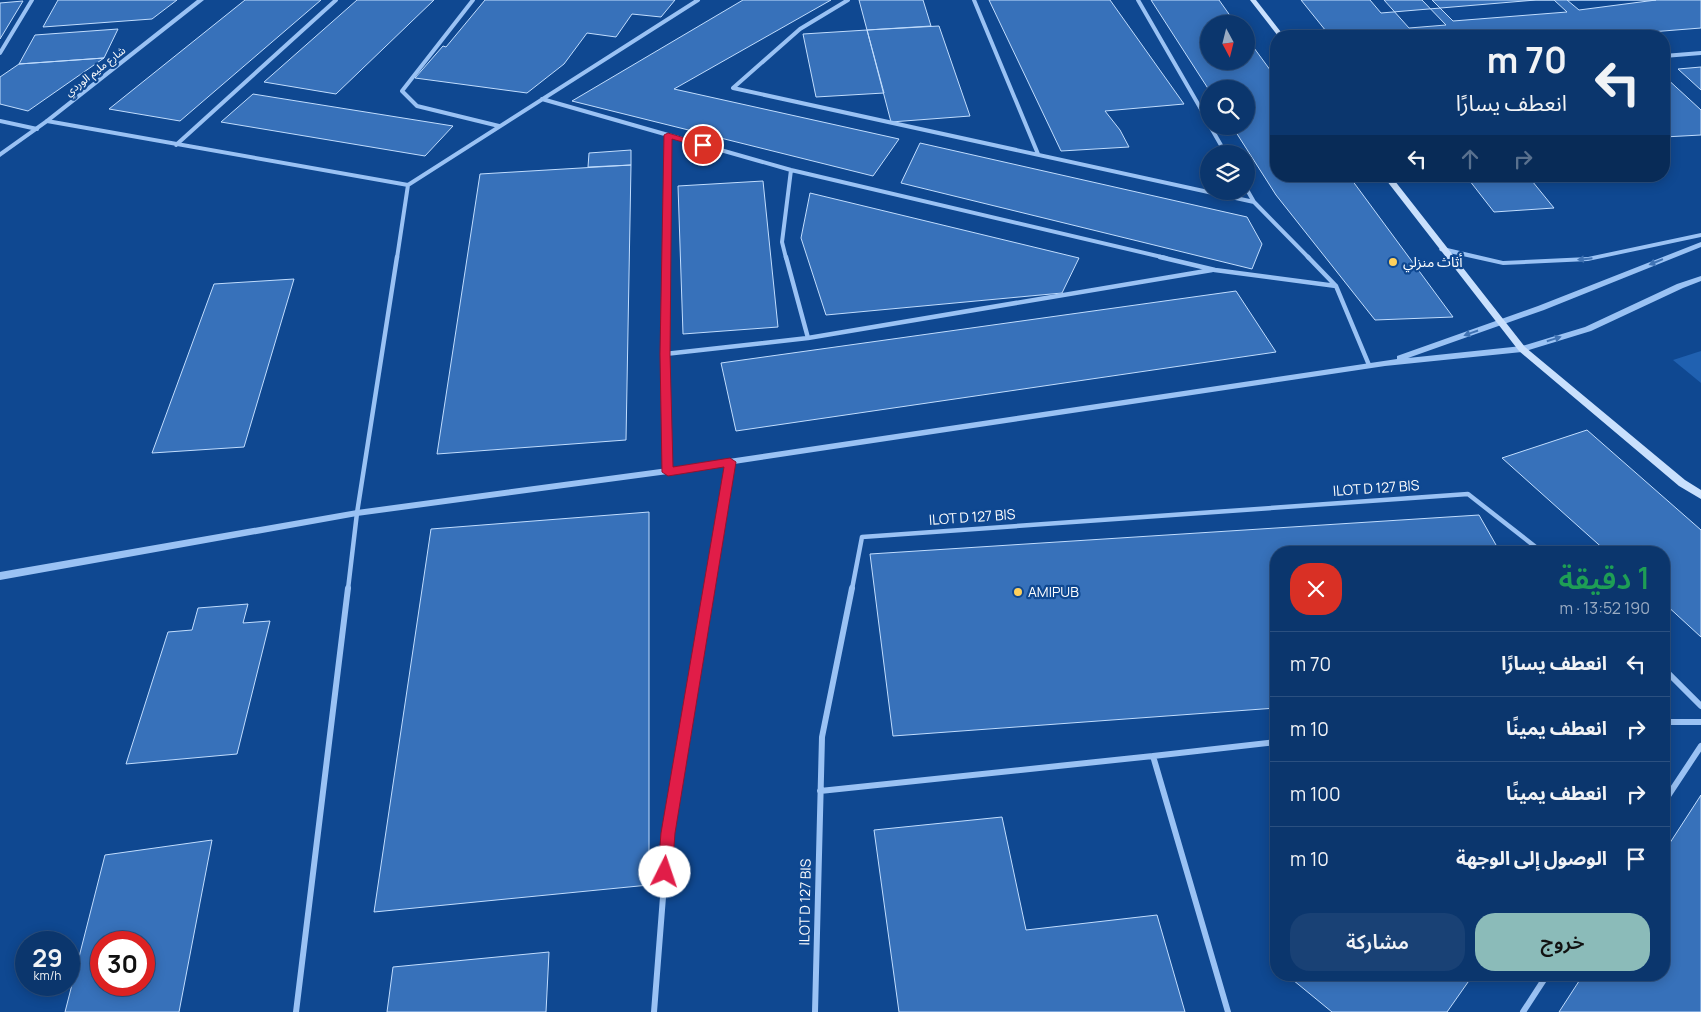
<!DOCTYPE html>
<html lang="ar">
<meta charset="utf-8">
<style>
:root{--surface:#0b366d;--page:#194175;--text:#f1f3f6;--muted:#9aabc2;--line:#2b5080;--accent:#8bbbb9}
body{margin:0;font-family:Manrope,"Noto Sans Arabic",sans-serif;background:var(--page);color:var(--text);direction:rtl;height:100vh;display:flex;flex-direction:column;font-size:19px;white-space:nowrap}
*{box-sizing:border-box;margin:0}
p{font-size:16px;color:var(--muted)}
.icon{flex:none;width:28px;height:28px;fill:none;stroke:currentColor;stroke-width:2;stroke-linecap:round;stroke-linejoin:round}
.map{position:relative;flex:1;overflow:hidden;direction:ltr}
.drawer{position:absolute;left:1270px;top:546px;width:400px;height:435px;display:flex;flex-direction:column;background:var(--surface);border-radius:20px;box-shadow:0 2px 12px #0003,0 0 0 1px var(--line);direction:rtl}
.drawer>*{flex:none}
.banner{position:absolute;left:1270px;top:30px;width:400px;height:152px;border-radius:20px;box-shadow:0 2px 12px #0003,0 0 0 1px var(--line);direction:rtl;background:#0b366d;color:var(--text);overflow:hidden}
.needle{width:32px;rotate:173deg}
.tools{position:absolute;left:1200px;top:15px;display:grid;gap:10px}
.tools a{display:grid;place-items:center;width:55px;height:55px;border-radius:50%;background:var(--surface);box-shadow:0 2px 12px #0003,0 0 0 1px var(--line);font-size:25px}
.speed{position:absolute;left:15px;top:931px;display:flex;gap:10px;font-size:25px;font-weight:700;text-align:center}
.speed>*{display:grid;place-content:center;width:65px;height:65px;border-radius:50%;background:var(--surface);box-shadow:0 2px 12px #0003,0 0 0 1px var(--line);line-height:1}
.speed small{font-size:12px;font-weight:400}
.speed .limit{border:8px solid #d22;background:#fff;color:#111}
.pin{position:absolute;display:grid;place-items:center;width:42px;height:42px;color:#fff;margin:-21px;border:2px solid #fff;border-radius:50%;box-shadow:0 1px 5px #0007}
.me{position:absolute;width:55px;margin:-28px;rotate:4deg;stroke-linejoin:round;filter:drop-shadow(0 0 4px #0008)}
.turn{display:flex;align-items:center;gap:18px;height:105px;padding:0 20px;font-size:22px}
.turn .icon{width:65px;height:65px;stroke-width:2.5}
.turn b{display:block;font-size:35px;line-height:42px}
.lanes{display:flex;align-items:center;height:48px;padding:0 20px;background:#0003;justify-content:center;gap:25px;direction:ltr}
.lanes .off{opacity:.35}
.round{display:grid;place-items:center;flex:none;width:52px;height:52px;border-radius:20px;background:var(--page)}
.summary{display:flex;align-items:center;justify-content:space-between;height:85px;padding:0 20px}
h1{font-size:30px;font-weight:600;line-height:38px;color:#1e9e55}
.button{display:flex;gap:10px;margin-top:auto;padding:10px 20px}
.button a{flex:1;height:58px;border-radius:20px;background:var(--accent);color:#111;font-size:20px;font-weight:600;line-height:58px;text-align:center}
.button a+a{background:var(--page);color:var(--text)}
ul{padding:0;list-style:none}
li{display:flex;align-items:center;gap:15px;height:65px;padding:0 20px;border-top:1px solid var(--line)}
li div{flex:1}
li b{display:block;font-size:19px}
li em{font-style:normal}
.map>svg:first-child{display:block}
</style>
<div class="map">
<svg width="1701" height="1012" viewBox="0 0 1701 1012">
<rect width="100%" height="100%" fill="#0f4891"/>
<path fill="#2061b1" d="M1701 351V383L1673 360Z"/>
<path fill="#3771ba" stroke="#c1ddfe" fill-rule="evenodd" d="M58 0H177L152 19 43 27Z
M245 0H321L180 121 109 109Z
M357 0H434L336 94 264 82Z
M485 0H675L661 17 632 14 616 37 587 33 564 64 527 93 415 78 443 46 446 47Z
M743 0H831L674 89 899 139 873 176 572 101Z
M859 0H923L931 26 867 30Z
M989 0H1110L1184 104 1105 111 1120 130 1129 147 1061 151Z
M1151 0H1219L1236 24H1209V61H1246V37L1276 78V176H1349L1453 317 1375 320 1276 195 1232 126H1246V89L1209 90Z
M1301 0H1370L1381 13 1536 0H1701V28L1600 36H1330Z
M1384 0H1422L1446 25 1409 28Z
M1432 0H1554L1567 12 1453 21Z
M1567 0H1656L1579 10Z
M23 1 0 39V3Z
M939 26 970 116 891 122 867 30Z
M118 29 104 58 19 64 35 35Z
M867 30 884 93 816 97 803 34Z
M104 58 28 111 0 104V77L19 64Z
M1701 67V90L1678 69Z
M1664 76 1701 110V135L1664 137Z
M253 94 453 126 425 156 221 122Z
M920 143 1247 217 1262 244 1252 269 901 183Z
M631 150V165L588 167 589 153Z
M631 165 626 440 437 454 480 174Z
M1466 176H1528L1554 208 1494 212Z
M763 181 778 327 683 334 678 186Z
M810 193 1079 258 1062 293 826 315 801 238Z
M294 279 244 447 152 453 214 284Z
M1236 291 1276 352 736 431 721 363Z
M1587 430 1701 530V637L1664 603V552H1607L1502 458Z
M649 512V885L374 912 431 529Z
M1479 515 1500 552H1276V708L893 736 870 554Z
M248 604 243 623 270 621 237 754 126 764 168 632 192 630 198 608Z
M1701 795V1012H1559L1583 975H1664V852Z
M1002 817 1026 930 1157 915 1185 1012H899L874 830Z
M212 840 179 1012H65L105 855ZM101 942H144V985H101Z
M549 952 546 1012H387L393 967Z
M1297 975H1473L1447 1012H1332L1293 980Z"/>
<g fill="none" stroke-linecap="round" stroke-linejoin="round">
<path stroke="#9ac2f4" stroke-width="4" d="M473 0 402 91 417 106 499 126
M974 0 1038 154
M1138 0 1209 123
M0 53 32 0
M1664 56 1701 53
M733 88 1254 202 1309 258
M733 88 800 29 848 0
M542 99 791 170 1166 258
M0 121 37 129
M47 121 408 185 397 258
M1210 126 1226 154
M176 145 336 0
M408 185 698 0
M1246 188 1254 202
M666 258 668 135
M786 258 782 242 791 170"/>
<path stroke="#9ac2f4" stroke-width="4.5" d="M666 257 665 354 668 471
M786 257 808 338
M1160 257 1215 270 1336 286
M1308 257 1336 286 1369 365
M665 354 808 338 1212 270
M348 589 357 513 397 257
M709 589 730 462
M852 589 862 537 1468 494 1542 552"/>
<path stroke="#9ac2f4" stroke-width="6" d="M1664 669 1701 706
M1664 722H1701
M1153 756 1276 742
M820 791 1153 756 1228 1012
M1664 802 1701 746
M296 1012 348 588
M654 1012 668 833 709 588
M815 1012 822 737 852 588
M1523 1012 1547 975"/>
<path fill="#9ac2f4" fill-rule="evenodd" d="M197 0H204L49 122 0 157V152L45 120Z
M1701 233V237L1588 261 1503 265 1440 251 1439 249 1443 247 1503 261 1588 257Z
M1701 242V247L1544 310 1408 358 1522 346 1585 327 1677 284 1701 276V281L1683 288 1591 331 1522 352 1385 366 668 474 357 516 0 580V572L357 510 668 468 1397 359V356L1538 306Z"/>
<path fill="#c9e0fd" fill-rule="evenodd" d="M1250 0H1256L1284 36H1278Z
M1383 176H1391L1525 347 1685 480 1701 490V499L1679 486 1519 351Z"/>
</g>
<defs><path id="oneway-solid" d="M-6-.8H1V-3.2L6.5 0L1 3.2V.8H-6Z" transform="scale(1.25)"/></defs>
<g fill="#4073b4">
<use href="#oneway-solid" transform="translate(1585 259) rotate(174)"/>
<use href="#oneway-solid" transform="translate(1656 262) rotate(158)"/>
<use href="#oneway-solid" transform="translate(1471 333) rotate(161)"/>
<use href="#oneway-solid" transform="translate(1554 339) rotate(-17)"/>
</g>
<path fill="#e11d48" stroke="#92132f" d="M668 133 708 145 703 148 672 139 670 354 673 467 730 458 736 462 675 833 672 872 670 877 665 879 660 877 658 872 661 833 724 467 668 476 662 472 660 354 664 135Z"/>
<g fill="#ffd05c" stroke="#0f4891" stroke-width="2">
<circle cx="1393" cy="262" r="5"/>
<circle cx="1018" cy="592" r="5"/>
</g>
<g text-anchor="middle" stroke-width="4.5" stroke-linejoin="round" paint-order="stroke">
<g font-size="11" fill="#fff" stroke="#0f4891">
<text transform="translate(95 71) rotate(-38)" y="4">شارع مليم الوردي</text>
</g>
<g font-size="14" fill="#fff" stroke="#0f4891" text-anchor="start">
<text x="1403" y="267">أثاث منزلي</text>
<text x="1028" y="597">AMIPUB</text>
</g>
<g font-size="14" fill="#fff" stroke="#0f4891">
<text transform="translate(1376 488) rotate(-4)" y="5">ILOT D 127 BIS</text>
<text transform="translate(972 517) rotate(-4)" y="5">ILOT D 127 BIS</text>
<text transform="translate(805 902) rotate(-89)" y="5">ILOT D 127 BIS</text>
</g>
</g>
</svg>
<div class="tools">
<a><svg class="needle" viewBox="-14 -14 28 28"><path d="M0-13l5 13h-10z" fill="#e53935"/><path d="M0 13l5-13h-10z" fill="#9aabc2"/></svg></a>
<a><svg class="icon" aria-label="search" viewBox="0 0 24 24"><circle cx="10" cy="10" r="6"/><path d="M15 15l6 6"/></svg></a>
<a><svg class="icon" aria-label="layers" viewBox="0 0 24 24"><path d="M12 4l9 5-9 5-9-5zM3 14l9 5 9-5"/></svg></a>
</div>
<div class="speed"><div>29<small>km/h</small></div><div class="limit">30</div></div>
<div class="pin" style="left:703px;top:145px;background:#d93025"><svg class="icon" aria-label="arrive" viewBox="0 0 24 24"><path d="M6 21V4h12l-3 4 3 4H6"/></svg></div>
<svg class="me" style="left:665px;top:872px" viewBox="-20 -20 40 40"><circle r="19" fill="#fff"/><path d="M0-13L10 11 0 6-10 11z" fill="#e11d48"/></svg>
<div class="banner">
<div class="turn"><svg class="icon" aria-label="left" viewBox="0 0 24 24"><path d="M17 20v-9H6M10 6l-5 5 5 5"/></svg><div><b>70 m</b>انعطف يسارًا</div></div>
<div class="lanes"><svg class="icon" aria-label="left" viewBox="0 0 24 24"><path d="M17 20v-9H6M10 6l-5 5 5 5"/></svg><svg class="icon off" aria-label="ahead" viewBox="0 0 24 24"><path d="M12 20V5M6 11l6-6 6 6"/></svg><svg class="icon off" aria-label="right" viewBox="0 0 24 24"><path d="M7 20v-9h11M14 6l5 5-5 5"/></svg></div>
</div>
<section class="drawer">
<div class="summary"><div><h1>1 دقيقة</h1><p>190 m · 13:52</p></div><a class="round" style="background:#d93025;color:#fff"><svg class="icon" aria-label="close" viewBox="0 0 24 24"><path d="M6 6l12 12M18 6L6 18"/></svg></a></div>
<ul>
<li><svg class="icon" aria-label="left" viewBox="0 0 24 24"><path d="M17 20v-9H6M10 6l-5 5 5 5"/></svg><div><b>انعطف يسارًا</b></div><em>70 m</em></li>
<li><svg class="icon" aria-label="right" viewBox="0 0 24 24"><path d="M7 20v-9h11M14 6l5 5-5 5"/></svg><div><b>انعطف يمينًا</b></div><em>10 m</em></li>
<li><svg class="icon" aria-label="right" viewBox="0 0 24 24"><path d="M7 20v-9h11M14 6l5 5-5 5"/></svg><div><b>انعطف يمينًا</b></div><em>100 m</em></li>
<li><svg class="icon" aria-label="arrive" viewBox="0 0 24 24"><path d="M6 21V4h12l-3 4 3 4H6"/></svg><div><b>الوصول إلى الوجهة</b></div><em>10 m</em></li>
</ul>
<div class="button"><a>خروج</a><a>مشاركة</a></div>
</section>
</div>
